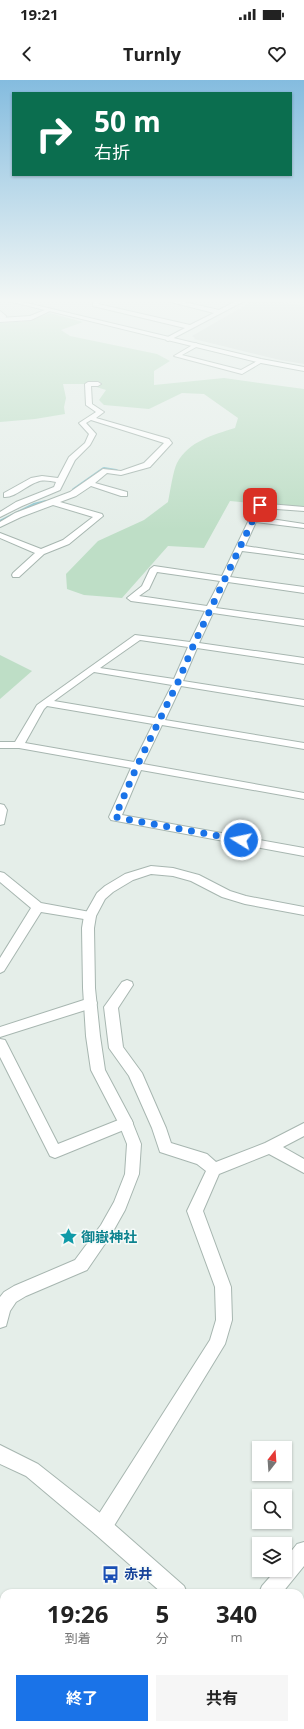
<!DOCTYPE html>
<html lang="ja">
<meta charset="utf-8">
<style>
:root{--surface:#fff;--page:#f6f6f6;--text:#222;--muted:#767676;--accent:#1a73e8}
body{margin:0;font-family:"Open Sans","Noto Sans JP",sans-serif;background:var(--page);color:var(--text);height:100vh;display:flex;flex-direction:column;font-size:15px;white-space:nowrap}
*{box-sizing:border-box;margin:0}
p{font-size:13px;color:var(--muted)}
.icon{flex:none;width:22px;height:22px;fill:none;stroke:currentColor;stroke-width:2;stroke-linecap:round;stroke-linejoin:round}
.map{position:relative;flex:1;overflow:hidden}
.side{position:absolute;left:0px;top:1509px;width:304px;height:140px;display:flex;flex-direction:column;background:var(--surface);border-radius:12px 12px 0 0;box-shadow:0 1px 3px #0004}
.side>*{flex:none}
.hud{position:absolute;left:12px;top:12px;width:280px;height:84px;border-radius:0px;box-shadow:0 1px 3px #0004;background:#0b6e4f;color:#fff;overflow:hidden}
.needle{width:26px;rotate:17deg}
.buttons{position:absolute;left:252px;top:1361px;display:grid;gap:8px}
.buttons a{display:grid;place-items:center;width:40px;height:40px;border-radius:0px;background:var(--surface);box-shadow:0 1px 3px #0004;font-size:20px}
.pin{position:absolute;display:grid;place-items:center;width:34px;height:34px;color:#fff;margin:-17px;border-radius:8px;box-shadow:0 2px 6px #0006}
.me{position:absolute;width:44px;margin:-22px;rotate:280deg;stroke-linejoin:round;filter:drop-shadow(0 0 3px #0008)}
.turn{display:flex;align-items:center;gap:14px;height:84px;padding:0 16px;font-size:18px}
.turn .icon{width:52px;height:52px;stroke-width:2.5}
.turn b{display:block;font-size:28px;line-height:34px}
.eta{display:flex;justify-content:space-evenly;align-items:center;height:68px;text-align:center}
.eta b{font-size:24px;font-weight:700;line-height:28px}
.cta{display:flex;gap:8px;margin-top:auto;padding:8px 16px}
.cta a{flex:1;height:46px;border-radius:0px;background:var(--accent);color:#fff;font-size:16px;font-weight:700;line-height:46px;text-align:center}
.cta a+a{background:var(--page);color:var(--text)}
.status{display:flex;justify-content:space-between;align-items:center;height:28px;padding:0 20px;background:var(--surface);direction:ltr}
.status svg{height:11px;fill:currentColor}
header{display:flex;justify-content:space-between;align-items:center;height:52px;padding:0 16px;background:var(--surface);font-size:18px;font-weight:700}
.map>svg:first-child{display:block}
</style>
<div class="status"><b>19:21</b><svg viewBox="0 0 49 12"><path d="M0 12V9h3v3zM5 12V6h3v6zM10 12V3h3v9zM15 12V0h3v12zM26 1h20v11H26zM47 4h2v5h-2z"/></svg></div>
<header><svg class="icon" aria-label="back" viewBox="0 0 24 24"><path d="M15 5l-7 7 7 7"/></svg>Turnly<svg class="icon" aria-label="heart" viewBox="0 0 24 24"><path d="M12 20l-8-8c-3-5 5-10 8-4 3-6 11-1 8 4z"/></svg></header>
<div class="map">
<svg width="304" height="1649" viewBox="0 0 304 1649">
<rect width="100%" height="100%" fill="#e5eee9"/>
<path fill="#d3ddd8" d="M256 219H267L304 226V284L280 280 194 259 195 258 192 256Z"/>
<path fill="#bedec6" d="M50 233 83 242 61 250 70 256 157 274 170 281 154 291V305L224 298 304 309V428L230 421 204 468 168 466 122 518 84 515 67 509 66 494 98 461 144 440 168 422C170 412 173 391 177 383 189 361 213 355 235 348L238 338 204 314 182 313 149 329 104 325 99 320 106 310 87 304H63L66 318 64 327 65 334 35 339 0 342V243L29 241Z
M0 575 32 591 0 619Z"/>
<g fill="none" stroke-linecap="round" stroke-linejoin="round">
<path stroke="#8ec7d1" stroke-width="4" d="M74 410 104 389 116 391
M0 442 34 425 46 422"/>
<path stroke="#8ec7d1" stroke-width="8" d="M78 1649 80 1645"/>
<defs>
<path id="minor" d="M98 219H106L98 224 190 245 214 233 159 219H171L219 230 240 219H248L168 261 166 260V258L185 248 93 226V222Z
M47 229 52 230 31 240 0 242V238L30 236Z
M196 263 199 265 198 266 182 275 241 290 259 280 264 281 242 294 174 276Z
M88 302H98L101 304 98 306H91L92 324 104 332 96 338 169 359 172 363 150 387 121 395 107 393 95 403 127 412V416H121L91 406 76 416 60 422 102 434 103 436 69 464 44 474 19 497H13L12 495 13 493 35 473 0 458V453L41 469 63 460 93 437 53 425 21 437 0 447V442L15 433 70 412 103 389 121 391 144 383 164 363 91 340 86 343 96 354 90 365 75 380 60 410 22 426 0 437V432L16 422 54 407 56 402C50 401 43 399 37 402 27 405 15 418 4 417V413L31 398 42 396 58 398 69 377 85 363 89 354 79 343 96 332 86 325 85 304Z
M257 423 304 427V431L263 428 258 437 304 444V448L256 442 245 466 304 475V479L242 471 230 497 304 507V513L228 502 216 528 304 540V546L213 533 199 563 304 578V584L197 568 183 601 304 620V626L181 606 165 640 304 663V669L162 645 143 684 304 713V719L141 690 122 735 304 768V776L111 740 109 737 131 688 19 668H0V662H15L37 625 135 555 190 562 205 531 131 521 127 518 142 506 150 489 154 486 222 496ZM157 492 220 501 207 526 139 516 149 509ZM140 560 188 567 174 599 100 588ZM94 592 172 605 155 638 54 621ZM47 626 153 644 134 682 25 663 44 629Z
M0 724 4 725 7 730 4 744 0 745Z
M0 792 4 793 41 823 90 832 94 833 96 836 94 839 90 840 41 832 4 891 0 893V878L31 828 0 802Z
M127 900 132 902 133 905 118 928 123 967 142 993 166 1048 171 1063 207 1074 216 1082 265 1063 304 1043V1056L283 1067 304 1079V1093L269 1074 219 1094 203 1131 231 1207 232 1240 225 1264 109 1454 102 1456 95 1454 93 1447 95 1440 210 1260 216 1240 215 1207 187 1131 206 1091 197 1084 160 1072 152 1048 129 996 109 968 104 927 122 902Z
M90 918 95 919 97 923 95 927 0 957V947Z
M0 959 5 960 58 1064 126 1037 131 1039 133 1043 131 1047 60 1076 55 1078 50 1076 0 977Z
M304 1462V1486L282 1513H259L262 1506 276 1490H285V1479L297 1464Z
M89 1645H110L109 1649H88Z"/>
<path id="tertiary" d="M0 219H10L261 279 304 287V291L261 283Z
M0 231 6 236 5 241 0 240Z
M151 786 173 788 199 795 230 811 246 816 304 827V835L245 824 222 817 191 801 173 796 151 794 133 800 113 812 105 819 96 836 94 848 95 908 100 956 105 990 131 1039 141 1064 139 1094 125 1130 111 1155 87 1190 26 1216 16 1222 10 1231 6 1246 0 1248V1217L4 1212 14 1206 75 1180 101 1145 114 1122 125 1094 127 1064 119 1044 91 990 86 956 83 908 82 848 84 836 97 813 105 806 125 794Z
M0 1365 38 1384 109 1440 184 1506 187 1513H162L95 1454 26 1396 0 1384Z
M300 1595 304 1596V1618L300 1617Z"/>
</defs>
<use href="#minor" stroke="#a7b6b0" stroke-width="2"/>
<use href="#tertiary" stroke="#a7b6b0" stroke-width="2"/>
<use href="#minor" fill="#fff" fill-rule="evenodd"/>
<use href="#tertiary" fill="#fff" fill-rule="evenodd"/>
</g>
<linearGradient id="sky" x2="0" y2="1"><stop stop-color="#84bcdf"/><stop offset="0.49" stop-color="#f3f7f5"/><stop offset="1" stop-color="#f3f7f5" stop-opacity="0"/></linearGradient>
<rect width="304" height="450" fill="url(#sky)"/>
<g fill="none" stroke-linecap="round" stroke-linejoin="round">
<path stroke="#1a73e8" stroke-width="7" stroke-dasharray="0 12.6" d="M241 760 115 737 137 686 178 602 194 564 260 425"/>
</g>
<defs>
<symbol id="sight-bare" viewBox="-9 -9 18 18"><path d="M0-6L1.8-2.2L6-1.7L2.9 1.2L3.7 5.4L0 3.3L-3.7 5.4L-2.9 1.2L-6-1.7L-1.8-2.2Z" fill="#0f9aa8" stroke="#f5faf8" stroke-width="2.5" paint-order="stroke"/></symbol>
<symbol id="bus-bare" viewBox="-9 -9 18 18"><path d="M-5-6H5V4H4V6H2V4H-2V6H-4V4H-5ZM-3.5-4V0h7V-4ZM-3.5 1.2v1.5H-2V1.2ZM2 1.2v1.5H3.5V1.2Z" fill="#1a4fb4" stroke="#f5faf8" stroke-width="2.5" paint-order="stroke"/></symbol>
</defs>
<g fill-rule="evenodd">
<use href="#sight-bare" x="56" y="1144" width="25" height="25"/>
<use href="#bus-bare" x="98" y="1482" width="25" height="25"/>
</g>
<g text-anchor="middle" stroke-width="3" stroke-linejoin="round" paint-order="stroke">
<g font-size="14" font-weight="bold" fill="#0d838f" stroke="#f5faf8" text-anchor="start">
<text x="81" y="1162">御嶽神社</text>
</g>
<g font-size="14" font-weight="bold" fill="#164399" stroke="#f5faf8" text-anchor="start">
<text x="124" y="1499">赤井</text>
</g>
</g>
</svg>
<div class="buttons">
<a><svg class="needle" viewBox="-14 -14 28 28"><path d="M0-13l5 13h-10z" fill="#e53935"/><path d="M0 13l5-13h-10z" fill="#767676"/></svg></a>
<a><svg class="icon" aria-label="search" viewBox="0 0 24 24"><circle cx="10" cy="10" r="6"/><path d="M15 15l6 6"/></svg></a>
<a><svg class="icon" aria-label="layers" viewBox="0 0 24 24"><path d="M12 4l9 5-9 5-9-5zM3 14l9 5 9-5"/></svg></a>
</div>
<div class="pin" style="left:260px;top:425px;background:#d93025"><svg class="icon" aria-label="arrive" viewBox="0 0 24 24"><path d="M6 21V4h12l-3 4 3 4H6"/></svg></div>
<svg class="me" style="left:241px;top:760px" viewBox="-20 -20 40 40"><circle r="17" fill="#1a73e8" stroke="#fff" stroke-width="3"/><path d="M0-11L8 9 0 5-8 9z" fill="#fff"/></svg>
<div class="hud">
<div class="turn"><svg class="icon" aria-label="right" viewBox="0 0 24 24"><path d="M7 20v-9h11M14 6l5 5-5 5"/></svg><div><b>50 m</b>右折</div></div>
</div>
<section class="side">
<div class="eta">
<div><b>19:26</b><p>到着</p></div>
<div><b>5</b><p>分</p></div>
<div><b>340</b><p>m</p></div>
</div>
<div class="cta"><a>終了</a><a>共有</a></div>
</section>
</div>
